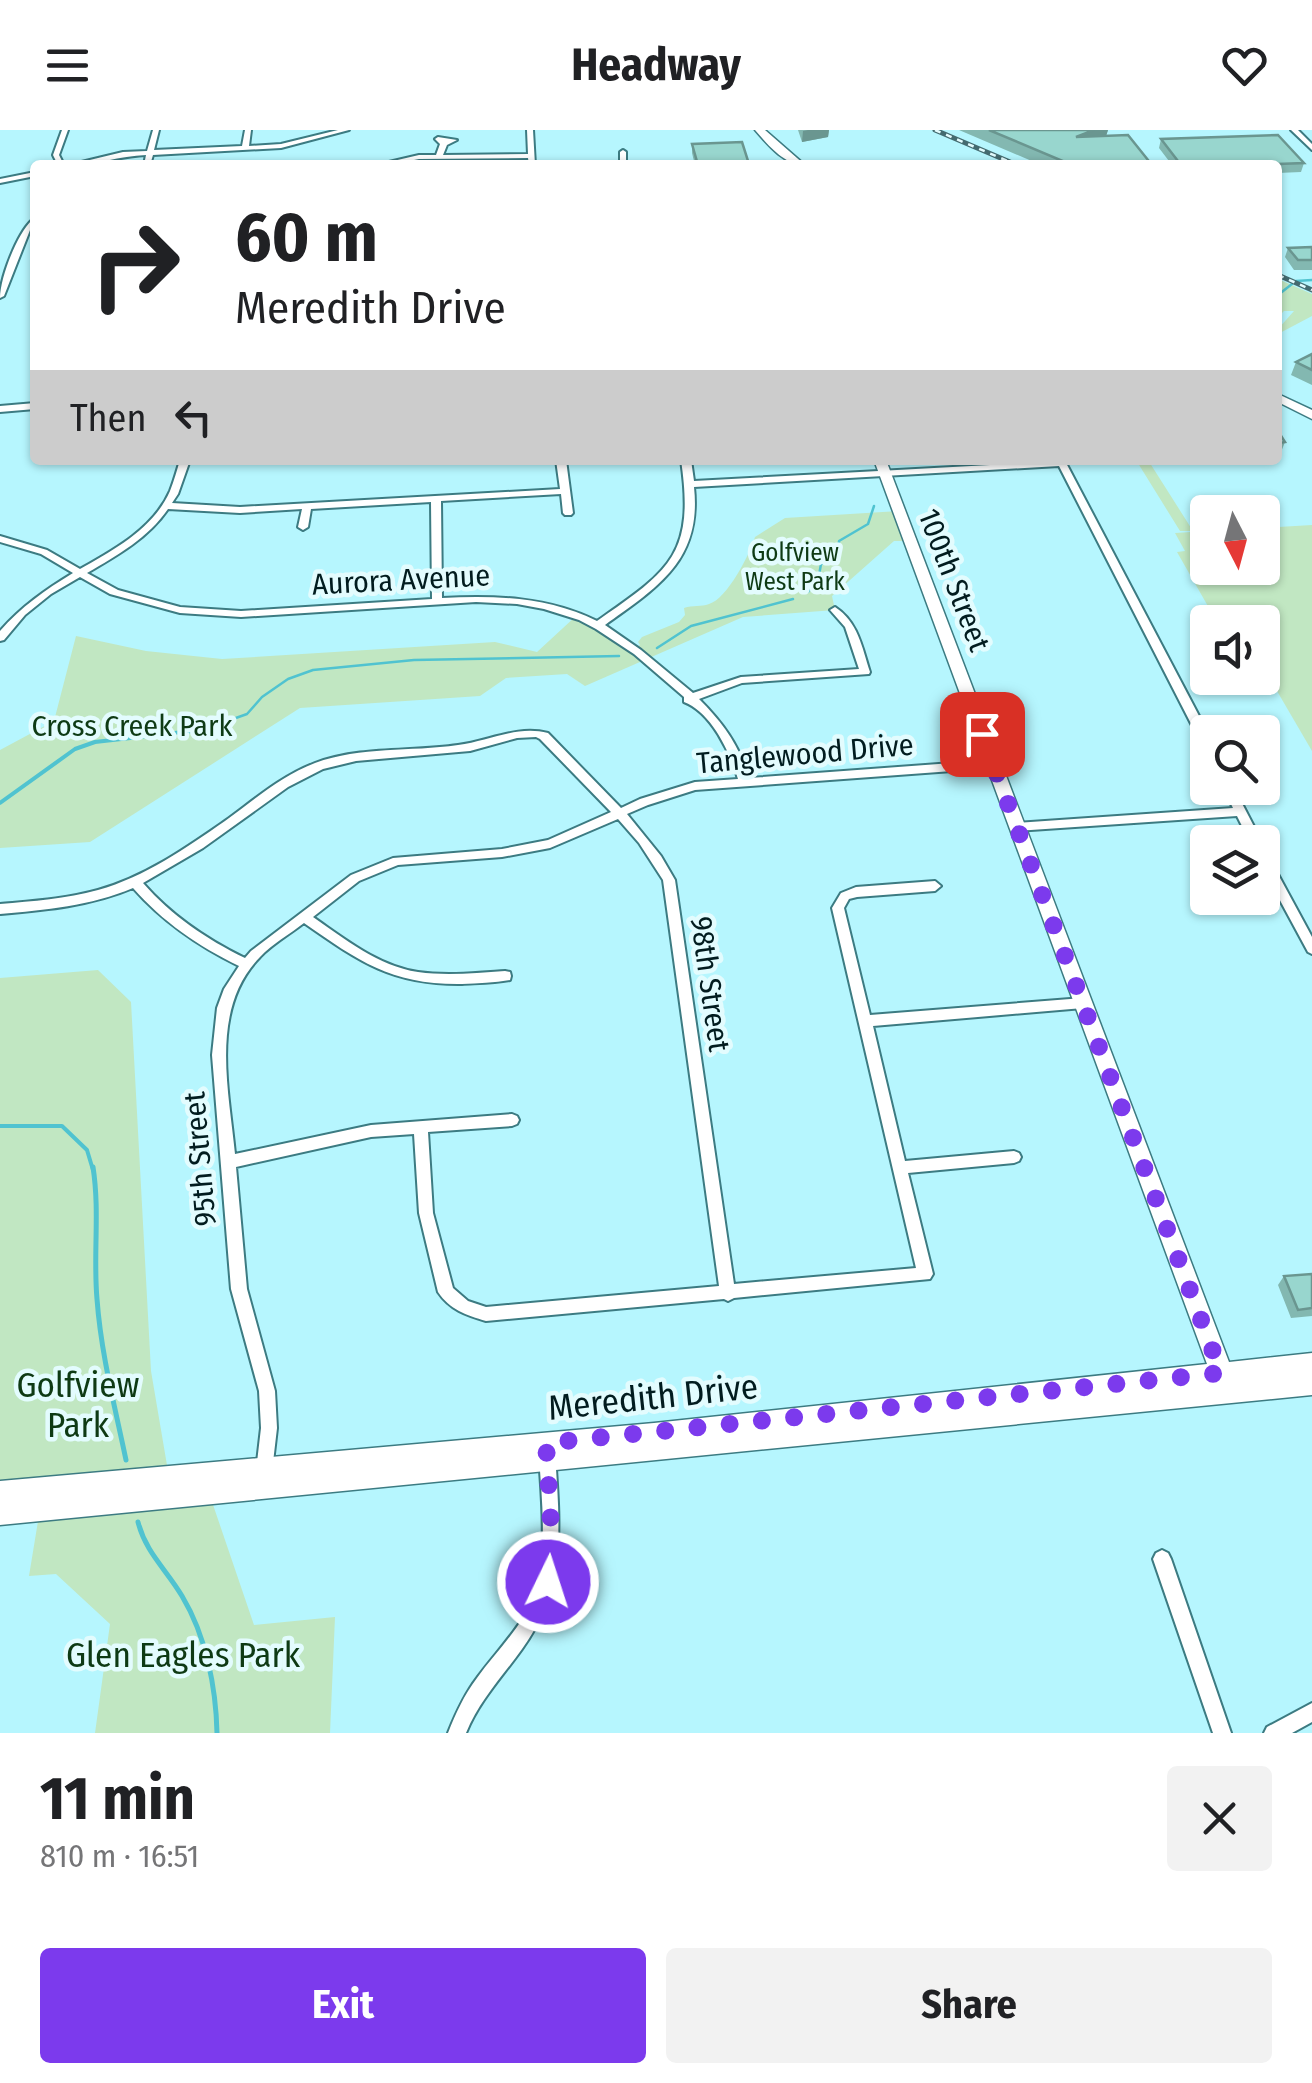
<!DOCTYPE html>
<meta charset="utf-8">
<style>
:root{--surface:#fff;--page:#f2f2f2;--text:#202124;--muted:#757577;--accent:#7c3aed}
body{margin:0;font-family:"Fira Sans Condensed",sans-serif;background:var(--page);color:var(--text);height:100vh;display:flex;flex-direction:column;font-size:38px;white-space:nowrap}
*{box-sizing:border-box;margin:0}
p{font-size:32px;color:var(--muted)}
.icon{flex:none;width:55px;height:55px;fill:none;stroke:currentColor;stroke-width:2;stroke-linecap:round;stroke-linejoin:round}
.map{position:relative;height:1603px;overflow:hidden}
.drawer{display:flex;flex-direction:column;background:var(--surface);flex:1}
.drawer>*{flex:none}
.guide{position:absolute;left:30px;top:30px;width:1252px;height:305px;border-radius:10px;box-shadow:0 2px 8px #0004;background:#fff;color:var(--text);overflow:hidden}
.needle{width:65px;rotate:174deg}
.fabs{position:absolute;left:1190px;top:365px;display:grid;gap:20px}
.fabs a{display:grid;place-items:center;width:90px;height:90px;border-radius:10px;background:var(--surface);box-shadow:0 2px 8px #0004;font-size:50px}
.pin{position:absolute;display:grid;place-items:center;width:85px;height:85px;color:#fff;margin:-42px;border-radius:20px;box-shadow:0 5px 15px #0006}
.me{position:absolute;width:110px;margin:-55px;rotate:4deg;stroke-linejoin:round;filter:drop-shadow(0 0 8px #0008)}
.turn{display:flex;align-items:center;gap:35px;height:210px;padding:0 40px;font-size:45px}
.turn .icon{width:130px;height:130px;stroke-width:2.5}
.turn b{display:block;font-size:70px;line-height:85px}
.then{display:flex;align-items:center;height:95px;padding:0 40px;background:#0003;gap:20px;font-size:38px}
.round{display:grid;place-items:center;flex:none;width:105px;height:105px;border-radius:10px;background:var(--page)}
.summary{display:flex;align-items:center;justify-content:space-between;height:170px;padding:0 40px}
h1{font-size:60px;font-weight:700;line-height:75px}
.cta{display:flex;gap:20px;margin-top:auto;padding:20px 40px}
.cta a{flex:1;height:115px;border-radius:10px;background:var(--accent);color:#fff;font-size:40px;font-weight:700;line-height:115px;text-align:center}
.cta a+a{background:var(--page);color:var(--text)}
header{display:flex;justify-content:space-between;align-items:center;height:130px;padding:0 40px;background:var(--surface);font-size:45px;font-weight:700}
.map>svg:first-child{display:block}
</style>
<header><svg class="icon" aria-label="menu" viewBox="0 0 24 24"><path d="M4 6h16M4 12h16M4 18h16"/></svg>Headway<svg class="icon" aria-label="heart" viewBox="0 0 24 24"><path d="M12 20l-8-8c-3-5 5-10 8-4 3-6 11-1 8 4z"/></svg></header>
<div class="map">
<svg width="1312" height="1603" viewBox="0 0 1312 1603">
<rect width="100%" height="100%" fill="#b6f6fe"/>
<path fill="#c1e7c2" d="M1278 149 1312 164V186L1278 204V199L1294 181H1284L1278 187Z
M1136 330H1148L1193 401H1180Z
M899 381 910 411H894L832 466 835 480 743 487 585 556 567 544 506 548 480 566 300 578 90 712 0 718V620L54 591 76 506 146 521 222 529 495 512 537 522 576 486 632 519 640 515 638 512 642 507 679 492 685 485 684 478C693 475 701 477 709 474 727 469 750 424 755 407L785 388Z
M1312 395V621L1263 537 1262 492H1217L1177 422 1185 421 1175 403 1207 401 1208 438H1262L1263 398Z
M98 840 131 872 151 1241 169 1347 0 1363V848Z
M209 1363 254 1495 335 1487 330 1603H95L110 1494 56 1444 29 1446 40 1379Z"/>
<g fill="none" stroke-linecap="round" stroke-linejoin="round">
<path stroke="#50c3d0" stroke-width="2.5" d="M1296 151 1312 150
M1278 165 1292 154
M808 462 818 451 821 434 838 426 839 411 868 394 874 376
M657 518 691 496 793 469
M194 603 247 584 262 567 288 549 313 540 414 530 619 526"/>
<path stroke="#50c3d0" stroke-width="4" d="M0 673 75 619 95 612 201 600
M0 996H62L87 1020 93 1040"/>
<path stroke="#50c3d0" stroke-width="5" d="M93 1037C100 1082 93 1125 97 1169 101 1224 115 1277 126 1330
M138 1392C146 1423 166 1439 182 1466 206 1506 216 1557 217 1603"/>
<defs>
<path id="street" d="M62 0H68L59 25 64 35H58L53 25Z
M153 0H159L154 20 242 16 245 0H251L249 16 281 14 338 0H349L281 18 153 25 150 35H144L146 25C120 26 95 35 69 35L123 22 147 21Z
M527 0H533L535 35H529L528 28 419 29 389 35H376L419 25H436L440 14 435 9 438 7 457 10 447 15 443 25 528 24Z
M1291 0H1298L1312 14V20Z
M623 20 626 22V35H620V22Z
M35 42V46L0 53V49Z
M32 90H35V96L30 100 4 166 0 168C0 148 17 104 32 90Z
M35 273V279L0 282V276Z
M180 330H190L178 364 172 373 240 377 560 359 556 330H566L573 383 571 385H565L563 383 561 364 441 371 442 468C495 465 549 467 597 491 670 440 695 425 681 330H691L694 351 1065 331 1208 603V619L1202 615 1059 336 694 357C702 430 658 457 605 495L641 520 693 563 741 547 859 539 845 497 830 480 835 477C858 492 862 517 870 542L869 544 742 553 699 569C723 593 739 615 749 648L993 630 999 634 993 638 695 660 648 675 627 684 661 726 675 750 734 1154 916 1138 832 778 841 763 856 757 935 751 941 756 935 761 857 767 849 769 844 778 870 885 1083 868 1088 869 1090 873 1088 877 1083 878 873 896 905 1031 1014 1021 1019 1023 1021 1027 1019 1031 1014 1033 908 1043 933 1144 930 1149 734 1168 728 1171 724 1169 486 1191C466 1185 450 1180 438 1162L419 1083 414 1004 371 1007 236 1037 247 1159 275 1261 277 1298 272 1341 270 1347 264 1349 258 1347 256 1341 261 1298 259 1261 231 1159 212 925 217 878 224 859 239 836C198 816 163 792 133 758 91 776 45 780 0 784V774C33 771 66 769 98 760 145 747 186 718 225 691 254 670 281 646 315 633 361 616 410 622 458 615 489 611 517 595 548 603L621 678 640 669 695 652 738 649C730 622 711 582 684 572V567L634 524 596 499 579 490 544 479 517 474 476 472 241 487 180 483 110 464 80 447 51 464 25 485 4 510 0 511V501C21 477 45 460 73 443L41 424 0 412V406L47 420 80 439C114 420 154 398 170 361 174 351 177 340 180 330ZM431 372 432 469 241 481 180 477 118 460 87 443C118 425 148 408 168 379L240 383 302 379 298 397 303 400 308 397 311 379ZM536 607 540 609 611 682 548 710 502 719 393 728 351 745 251 821 245 828C206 809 172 786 143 753L203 718 288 657 323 639 356 631 470 621 517 608ZM618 689 639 713 663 750 719 1156 486 1177 468 1171 453 1158 433 1083 428 1002 512 996 517 994 519 990 517 986 512 984 371 995 235 1024C229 960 209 879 260 827 272 814 290 804 304 793 360 832 392 855 462 854 478 853 494 853 510 850L511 846 510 842 505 841C476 843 446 846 418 842 378 836 345 809 313 787L359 751 398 735 502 727 550 718Z
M1223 658H1234L1262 712H1250L1237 686 1016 701 1010 697 1016 693 1233 678Z
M1262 721 1266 722 1312 807V824L1308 822 1262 737Z
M547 1317 553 1319 555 1325C560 1396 566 1459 522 1519 502 1547 479 1571 466 1603H448C456 1583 464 1565 477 1548 492 1527 511 1508 524 1486 551 1438 542 1377 539 1325L541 1319Z
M1162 1420 1168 1423 1171 1429 1231 1603H1213L1153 1429 1156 1423Z
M1312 1573V1592L1292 1603H1264L1267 1597Z"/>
<path id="secondary" d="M755 0H765L805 35C784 35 768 15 755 0Z
M1278 264 1312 280V289L1278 272Z
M874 330H886L1229 1232 1312 1223V1265L0 1395V1351L654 1293 1207 1234Z"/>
</defs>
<use href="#street" stroke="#3c7b82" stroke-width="4"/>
<use href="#secondary" stroke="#3c7b82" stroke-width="3"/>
<use href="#street" fill="#fff" fill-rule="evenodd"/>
<use href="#secondary" fill="#fff" fill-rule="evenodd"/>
<defs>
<path id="rail" d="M935 0 1017 35
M1278 145 1312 160"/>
</defs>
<use href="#rail" stroke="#446b70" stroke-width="5"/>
<use href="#rail" stroke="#e3fcfe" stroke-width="2.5" stroke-dasharray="6" stroke-linecap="butt"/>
</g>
<path fill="#83b8b1" d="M798 0H829L828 7 802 12Z
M959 0H1108L1106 6 1152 35H1041Z
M1161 9 1304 33 1301 42 1278 43V35H1172L1159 18Z
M692 14 749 34V35H695L692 23Z
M1312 117V140H1294L1285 127 1288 118Z
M1312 224V255L1291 245 1296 232Z
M1278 301 1285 312 1277 332 1209 335 1207 330H1278Z
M1312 1144V1186L1291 1188 1278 1155 1284 1146Z"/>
<path fill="#6a9690" d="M808 0H829L828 7 802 12 803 1Z
M1094 0H1108L1106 6 1076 7Z"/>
<path fill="#98d6ce" stroke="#6a9690" stroke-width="2.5" d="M989 0H1094L1076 7 1128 5 1152 35H1072Z
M1278 5 1304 33 1247 35H1181L1161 9Z
M742 12 749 34 698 35 692 14Z
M1312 117V130H1298L1288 118Z
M1312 224V240L1296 232Z
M1278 301 1285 312 1278 313Z
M1312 1144V1178L1298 1180 1284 1146Z"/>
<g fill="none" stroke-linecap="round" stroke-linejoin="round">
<path stroke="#7c3aed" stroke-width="18" stroke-dasharray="0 32.4" d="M548 1452 552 1410 546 1313 1221 1243 982 604"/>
</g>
<g text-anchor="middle" stroke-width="9" stroke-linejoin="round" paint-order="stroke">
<g font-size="25" fill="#0e3a14" stroke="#e3fcfe">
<text x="795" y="431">Golfview<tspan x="795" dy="29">West Park</tspan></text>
</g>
<g font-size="30" fill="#021c1f" stroke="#e3fcfe">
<text transform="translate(401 450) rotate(-3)" y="10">Aurora Avenue</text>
<text transform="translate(954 450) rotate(69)" y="10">100th Street</text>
<text transform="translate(805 624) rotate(-5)" y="10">Tanglewood Drive</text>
<text transform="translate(710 854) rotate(82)" y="10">98th Street</text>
<text transform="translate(200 1029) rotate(-95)" y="10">95th Street</text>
</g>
<g font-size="30" fill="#0e3a14" stroke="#e3fcfe">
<text x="132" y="606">Cross Creek Park</text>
</g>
<g font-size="35" fill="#0e3a14" stroke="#e3fcfe">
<text x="78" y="1267">Golfview<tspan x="78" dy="40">Park</tspan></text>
<text x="183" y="1537">Glen Eagles Park</text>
</g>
<g font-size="35" fill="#021c1f" stroke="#e3fcfe">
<text transform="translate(653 1267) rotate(-6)" y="12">Meredith Drive</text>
</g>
</g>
</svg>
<div class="fabs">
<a><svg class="needle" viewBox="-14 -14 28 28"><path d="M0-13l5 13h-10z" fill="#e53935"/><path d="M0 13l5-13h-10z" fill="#757577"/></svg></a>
<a><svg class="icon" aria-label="sound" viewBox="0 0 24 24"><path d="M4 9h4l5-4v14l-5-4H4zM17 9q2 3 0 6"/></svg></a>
<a><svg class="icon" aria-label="search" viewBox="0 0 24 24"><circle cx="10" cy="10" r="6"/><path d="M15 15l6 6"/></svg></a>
<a><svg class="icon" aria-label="layers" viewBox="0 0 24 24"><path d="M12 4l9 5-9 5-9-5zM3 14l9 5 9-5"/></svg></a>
</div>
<div class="pin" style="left:982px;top:604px;background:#d93025"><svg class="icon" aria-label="arrive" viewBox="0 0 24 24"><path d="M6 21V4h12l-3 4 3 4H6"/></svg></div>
<svg class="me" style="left:548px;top:1452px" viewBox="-20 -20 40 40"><circle r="17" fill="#7c3aed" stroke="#fff" stroke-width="3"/><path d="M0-11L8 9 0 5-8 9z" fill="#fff"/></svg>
<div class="guide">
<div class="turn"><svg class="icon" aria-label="right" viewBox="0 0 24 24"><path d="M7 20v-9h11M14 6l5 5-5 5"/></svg><div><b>60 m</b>Meredith Drive</div></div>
<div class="then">Then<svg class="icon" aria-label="left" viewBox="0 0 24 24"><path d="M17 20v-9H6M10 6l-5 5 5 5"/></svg></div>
</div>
</div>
<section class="drawer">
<div class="summary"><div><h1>11 min</h1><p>810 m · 16:51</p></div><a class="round"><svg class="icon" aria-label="close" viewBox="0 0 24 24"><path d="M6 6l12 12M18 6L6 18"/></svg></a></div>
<div class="cta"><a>Exit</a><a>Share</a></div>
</section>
